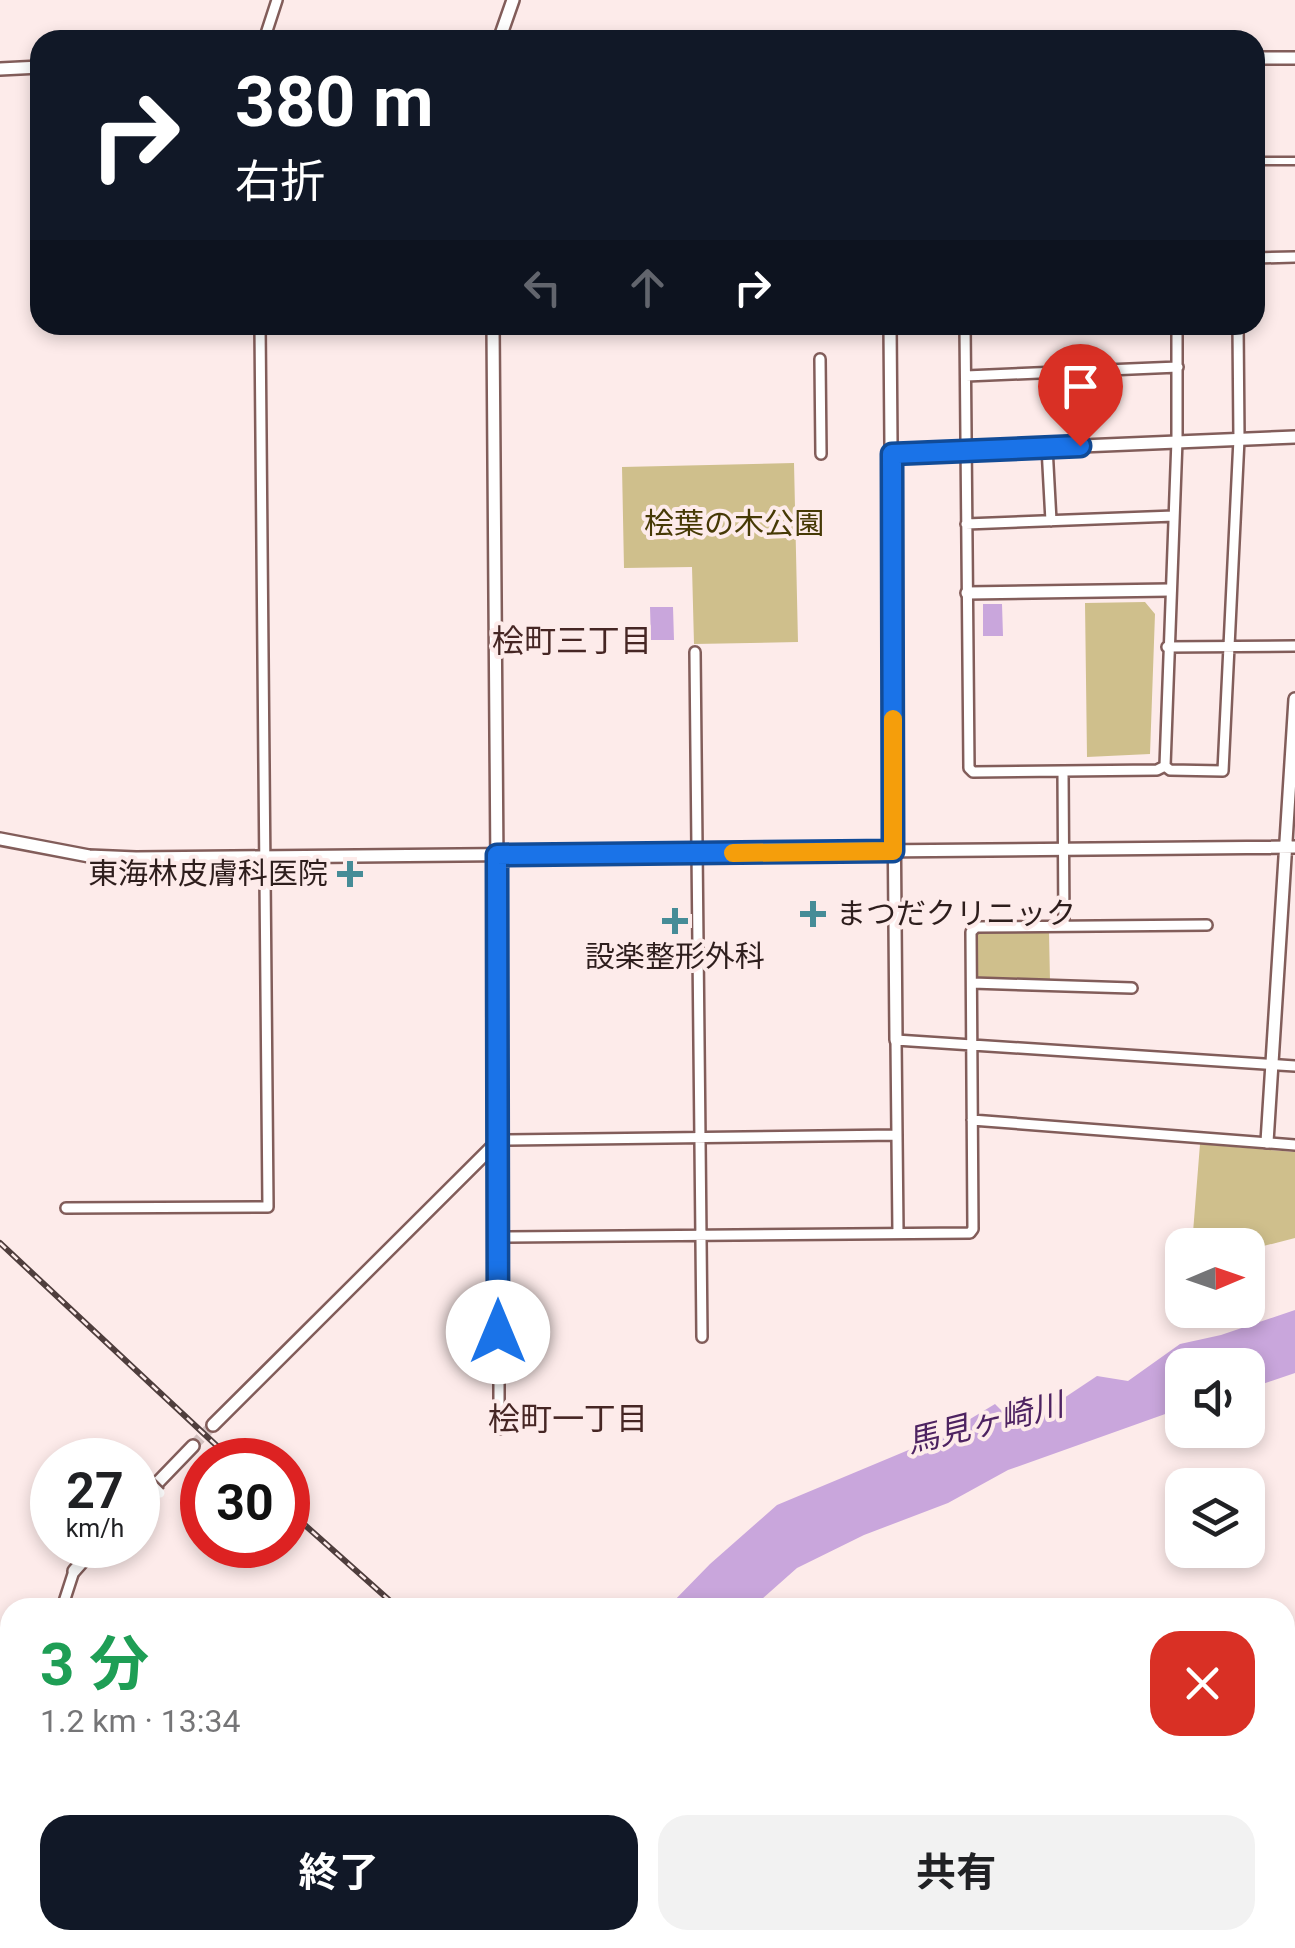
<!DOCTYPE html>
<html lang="ja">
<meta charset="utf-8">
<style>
:root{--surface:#fff;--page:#f2f2f2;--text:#202124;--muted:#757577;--accent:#111827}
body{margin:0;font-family:Roboto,"Noto Sans JP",sans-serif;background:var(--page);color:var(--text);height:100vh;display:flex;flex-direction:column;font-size:38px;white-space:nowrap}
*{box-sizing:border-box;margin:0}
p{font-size:32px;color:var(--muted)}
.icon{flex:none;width:55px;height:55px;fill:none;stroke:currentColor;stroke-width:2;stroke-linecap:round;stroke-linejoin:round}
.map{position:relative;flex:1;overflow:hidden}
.sheet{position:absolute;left:0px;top:1598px;width:1295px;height:352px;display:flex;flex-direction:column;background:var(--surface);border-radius:30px 30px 0 0;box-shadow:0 5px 15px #0003}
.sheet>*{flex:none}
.guide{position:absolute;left:30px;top:30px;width:1235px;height:305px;border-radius:30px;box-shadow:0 5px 15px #0003;background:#111827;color:#fff;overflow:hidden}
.needle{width:65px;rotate:88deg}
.tools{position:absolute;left:1165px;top:1228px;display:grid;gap:20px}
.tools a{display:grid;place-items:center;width:100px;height:100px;border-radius:20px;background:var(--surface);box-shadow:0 5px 15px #0003;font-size:50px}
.speed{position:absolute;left:30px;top:1438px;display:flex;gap:20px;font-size:50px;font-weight:700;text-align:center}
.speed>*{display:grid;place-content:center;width:130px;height:130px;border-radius:50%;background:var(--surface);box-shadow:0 5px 15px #0003;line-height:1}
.speed small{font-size:25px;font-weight:400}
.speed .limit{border:15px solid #d22;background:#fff;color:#111}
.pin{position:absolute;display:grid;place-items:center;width:85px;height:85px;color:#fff;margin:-102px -42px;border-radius:50% 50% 50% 0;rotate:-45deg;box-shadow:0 0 10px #0007}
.pin .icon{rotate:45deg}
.me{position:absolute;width:110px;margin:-55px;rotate:0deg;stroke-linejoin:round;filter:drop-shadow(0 0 8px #0008)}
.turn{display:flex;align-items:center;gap:35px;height:210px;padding:0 40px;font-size:45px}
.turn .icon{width:130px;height:130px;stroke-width:2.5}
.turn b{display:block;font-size:70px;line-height:85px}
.lanes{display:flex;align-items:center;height:95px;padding:0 40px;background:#0003;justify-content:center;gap:50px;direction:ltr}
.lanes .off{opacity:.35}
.round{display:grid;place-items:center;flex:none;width:105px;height:105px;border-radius:30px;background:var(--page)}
.summary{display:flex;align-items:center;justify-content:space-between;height:170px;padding:0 40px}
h1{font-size:60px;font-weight:700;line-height:75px;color:#1e9e55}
.primary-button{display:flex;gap:20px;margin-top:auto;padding:20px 40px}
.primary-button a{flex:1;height:115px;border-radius:30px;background:var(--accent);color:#fff;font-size:40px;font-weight:700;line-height:115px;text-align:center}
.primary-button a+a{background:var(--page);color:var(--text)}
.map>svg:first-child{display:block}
</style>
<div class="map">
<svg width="1295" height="1948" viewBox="0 0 1295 1948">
<rect width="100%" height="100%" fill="#fdebea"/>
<path fill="#cfbf8c" d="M794 463 798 642 694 644 692 567 624 568 622 467Z
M1145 602 1155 614 1150 754 1087 757 1085 603Z
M977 932H1049L1050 981 977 978Z
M1200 1144 1295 1152V1238L1248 1250V1245H1192Z"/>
<path fill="#c9a6dc" d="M983 604H1002L1003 636H983Z
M650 607H673L674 640H651Z
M1295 1310V1373L1248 1389V1365H1182V1408L1008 1470 948 1503 864 1535 797 1568 753 1607H668L710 1564 777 1505 942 1436 995 1404 1009 1418 1040 1414 1097 1376 1128 1381 1180 1344 1221 1335Z
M385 1940H470L464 1948H378Z"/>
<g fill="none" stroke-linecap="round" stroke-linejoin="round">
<path stroke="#d4c2c1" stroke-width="11" stroke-dasharray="11 5.5" stroke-linecap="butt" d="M193 1446 213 1425"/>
<defs>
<path id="pedestrian" d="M1255 161H1295"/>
<path id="minor" d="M264 40 277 0
M1255 258 1295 257
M965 325 969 768 973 772 1157 770 1165 766 1177 440V325
M820 359 821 454
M966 376 1178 367
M1047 447 1051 521
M966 524 1174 516
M1167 647 1295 646
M695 652 702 1337
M1165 766 1170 770 1223 771 1239 439 1238 325
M1063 772 1064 926
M972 983 1132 988
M972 1120 1295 1145
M66 1208 268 1207 260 325
M898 1233 896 1040 1295 1066
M498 1237 970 1233 973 1229 971 932 976 927 1207 925
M499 1429V1140L897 1135
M62 1608 74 1571
M0 1833 10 1836
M41 1940 43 1948
M276 1948 282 1940
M675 1948 680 1940"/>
<path id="tertiary" d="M499 40 513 0
M1255 58H1295
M0 69 40 67
M890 325 896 1040
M892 454 1295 437
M967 593 1170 590
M0 839 89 856 136 858 1295 847
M1267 1142 1295 699
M213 1425 499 1140 493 325
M138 1503 193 1446
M74 1571 97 1545
M58 1948 83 1940"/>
<path id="primary" d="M0 1718 10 1720
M1285 1829H1295
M531 1940 543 1948
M658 1948 664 1940"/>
</defs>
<use href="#pedestrian" stroke="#825d5a" stroke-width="11"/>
<use href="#minor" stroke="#825d5a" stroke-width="14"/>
<use href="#tertiary" stroke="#825d5a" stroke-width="16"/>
<use href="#primary" stroke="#8a552b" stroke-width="19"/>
<use href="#pedestrian" stroke="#fff" stroke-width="6"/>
<use href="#minor" stroke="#fff" stroke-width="9"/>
<use href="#tertiary" stroke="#fff" stroke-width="11"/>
<use href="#primary" stroke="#d7aa84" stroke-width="14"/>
<defs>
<path id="rail" d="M0 1243 232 1460
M288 1510 398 1608
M734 1940 742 1948"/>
</defs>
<use href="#rail" stroke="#4f3e3d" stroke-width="6"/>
<use href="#rail" stroke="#fdebea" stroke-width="2.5" stroke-dasharray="8" stroke-linecap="butt"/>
<defs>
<path id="minor-bridge" d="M147 1480 160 1493"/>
</defs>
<use href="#minor-bridge" stroke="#825d5a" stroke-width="14" stroke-linecap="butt"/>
<use href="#minor-bridge" stroke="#fff" stroke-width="9"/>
</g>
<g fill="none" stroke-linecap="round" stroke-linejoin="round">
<defs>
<path id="route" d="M498 1332 497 855 893 851 892 454 1080 446"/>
</defs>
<use href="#route" stroke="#114b97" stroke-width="25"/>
<use href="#route" stroke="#1a73e8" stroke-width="18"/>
<path stroke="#f59e0b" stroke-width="18" d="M733 853 893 851V719"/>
</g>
<g fill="#468c97" stroke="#fdebea" stroke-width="4">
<path d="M345 859h10v10h10v10h-10v10h-10v-10h-10v-10h10z"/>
<path d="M808 899h10v10h10v10h-10v10h-10v-10h-10v-10h10z"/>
<path d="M670 906h10v10h10v10h-10v10h-10v-10h-10v-10h10z"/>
</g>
<g text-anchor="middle" stroke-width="8" stroke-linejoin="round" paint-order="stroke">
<g font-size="30" fill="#463905" stroke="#fdebea">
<text x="734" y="534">桧葉の木公園</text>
</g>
<g font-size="30" fill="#2e1e1d" stroke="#fdebea" text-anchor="end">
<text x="328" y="884">東海林皮膚科医院</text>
<text x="836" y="924" text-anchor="start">まつだクリニック</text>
<text x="675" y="967" text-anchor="middle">設楽整形外科</text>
</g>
<g font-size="32" fill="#462624" stroke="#fdebea">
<text x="572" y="652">桧町三丁目</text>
<text x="568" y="1430">桧町一丁目</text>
</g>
<g font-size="32" font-style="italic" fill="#4d2261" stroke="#fdebea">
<text transform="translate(985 1423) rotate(-14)" y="11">馬見ヶ崎川</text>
</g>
</g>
</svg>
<div class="tools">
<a><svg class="needle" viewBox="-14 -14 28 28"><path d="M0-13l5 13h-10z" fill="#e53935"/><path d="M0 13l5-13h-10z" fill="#757577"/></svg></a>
<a><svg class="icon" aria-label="sound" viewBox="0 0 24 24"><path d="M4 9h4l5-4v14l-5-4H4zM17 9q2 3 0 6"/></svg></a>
<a><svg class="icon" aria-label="layers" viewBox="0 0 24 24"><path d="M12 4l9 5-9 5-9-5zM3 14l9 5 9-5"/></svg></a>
</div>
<div class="speed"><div>27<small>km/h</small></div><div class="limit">30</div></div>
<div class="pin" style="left:1080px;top:446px;background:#d93025"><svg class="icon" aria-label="arrive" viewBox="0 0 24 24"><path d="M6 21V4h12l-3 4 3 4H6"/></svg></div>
<svg class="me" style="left:498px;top:1332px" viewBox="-20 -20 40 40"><circle r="19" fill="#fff"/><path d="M0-13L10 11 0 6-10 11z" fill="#1a73e8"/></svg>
<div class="guide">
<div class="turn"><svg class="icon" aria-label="right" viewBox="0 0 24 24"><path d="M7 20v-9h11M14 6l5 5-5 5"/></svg><div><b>380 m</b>右折</div></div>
<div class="lanes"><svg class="icon off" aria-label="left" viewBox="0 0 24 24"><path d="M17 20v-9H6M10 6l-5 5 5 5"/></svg><svg class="icon off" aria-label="ahead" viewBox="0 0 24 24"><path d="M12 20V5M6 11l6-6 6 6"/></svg><svg class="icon" aria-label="right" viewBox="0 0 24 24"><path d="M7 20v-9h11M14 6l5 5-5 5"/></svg></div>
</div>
<section class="sheet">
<div class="summary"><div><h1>3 分</h1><p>1.2 km · 13:34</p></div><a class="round" style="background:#d93025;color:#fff"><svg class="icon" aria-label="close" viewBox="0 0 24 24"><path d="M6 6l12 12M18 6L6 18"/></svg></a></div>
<div class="primary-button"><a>終了</a><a>共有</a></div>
</section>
</div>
